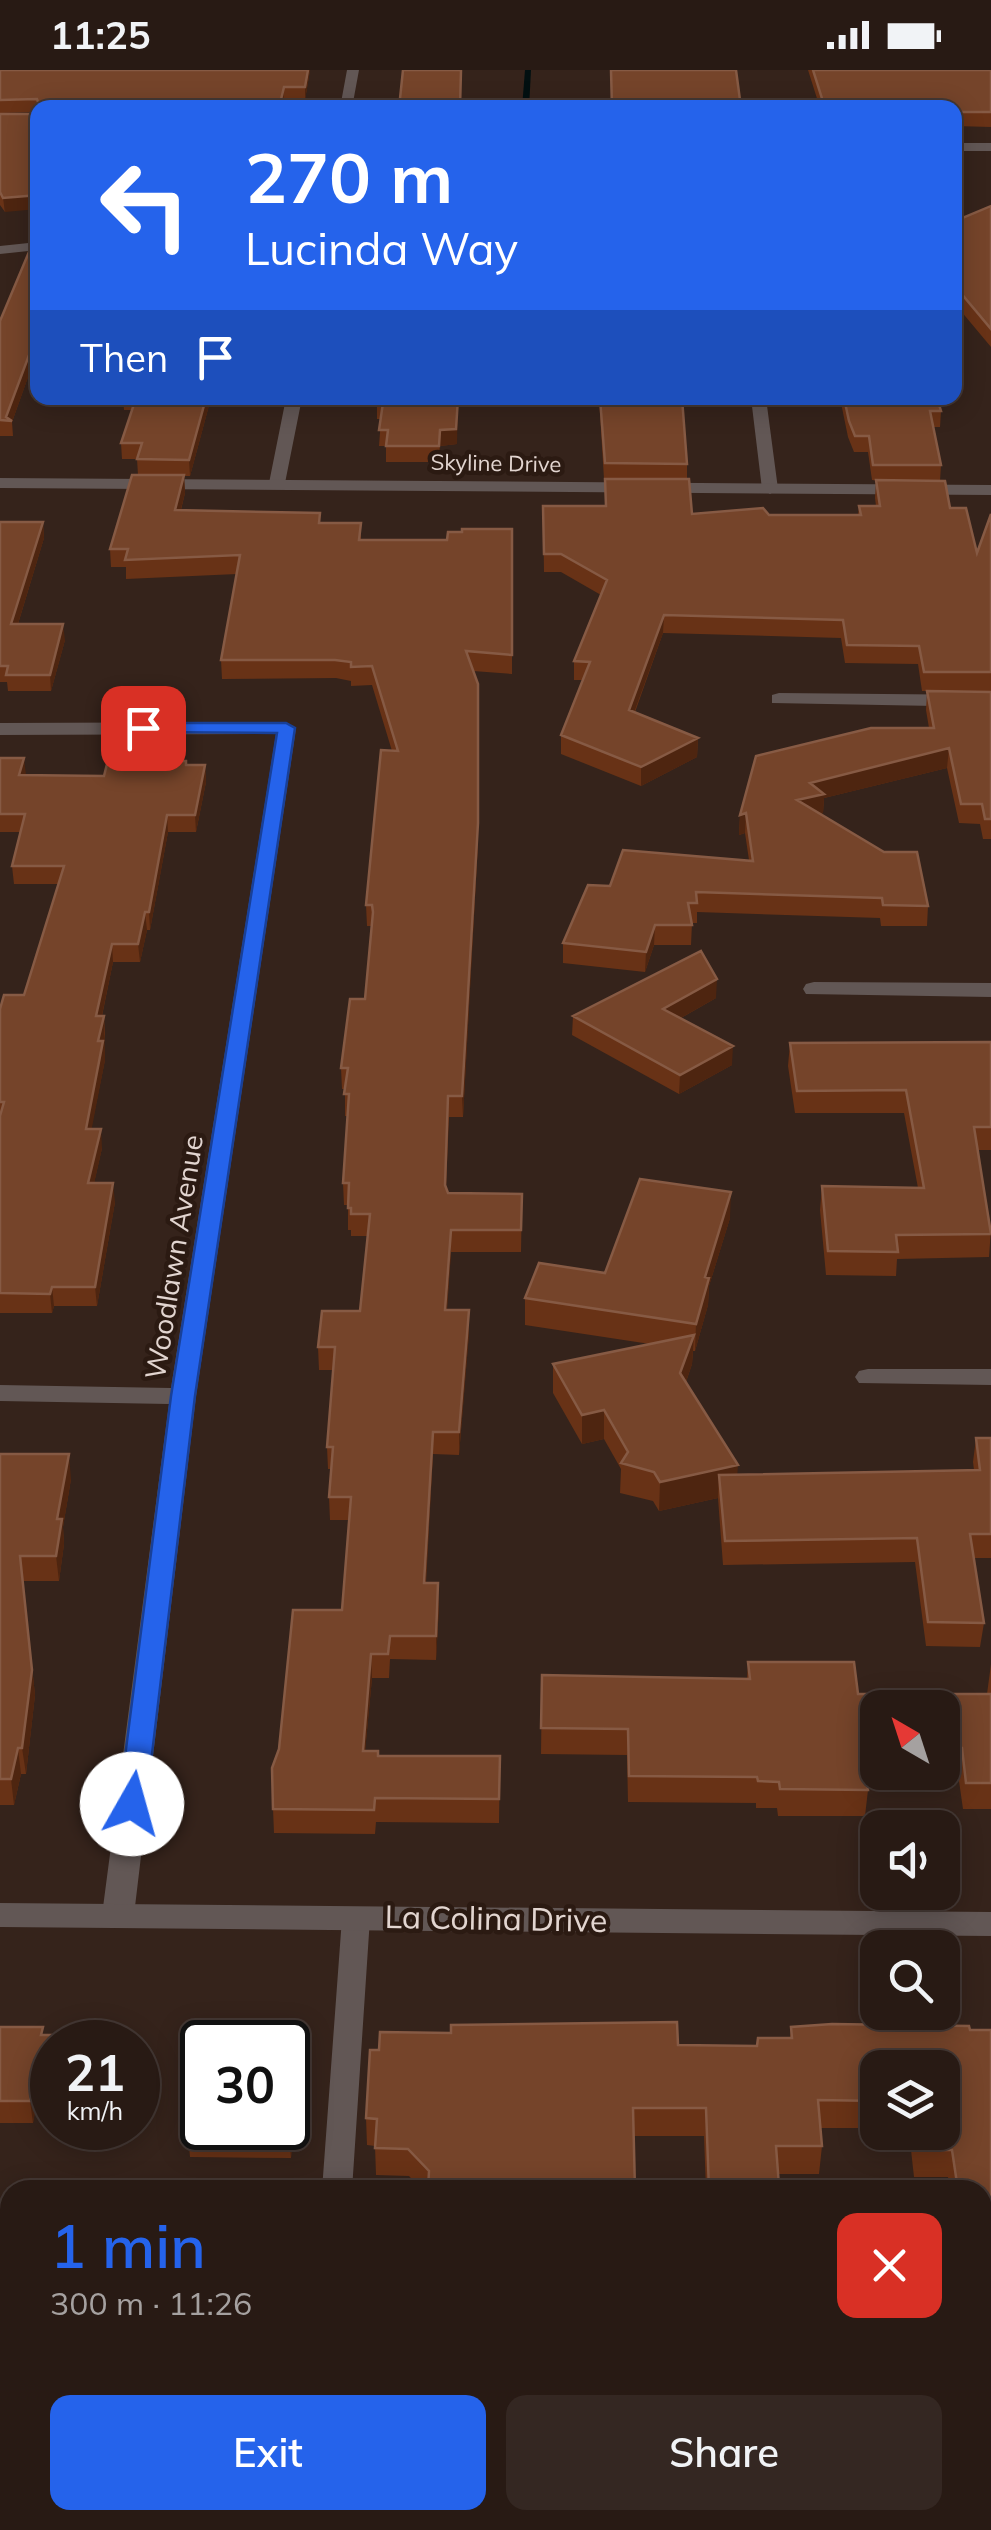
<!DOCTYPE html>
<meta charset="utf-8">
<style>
:root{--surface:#281a14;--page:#342722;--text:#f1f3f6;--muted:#a5a1a0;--line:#443834;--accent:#2563eb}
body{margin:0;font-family:Mulish,sans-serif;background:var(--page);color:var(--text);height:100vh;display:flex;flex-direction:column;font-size:38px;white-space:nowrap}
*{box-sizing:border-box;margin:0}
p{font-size:32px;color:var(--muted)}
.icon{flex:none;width:55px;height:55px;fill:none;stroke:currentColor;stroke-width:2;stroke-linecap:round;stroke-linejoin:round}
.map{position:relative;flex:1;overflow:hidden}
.side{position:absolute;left:0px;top:2110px;width:992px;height:350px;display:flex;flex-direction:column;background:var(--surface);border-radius:30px 30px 0 0;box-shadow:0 5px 25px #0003,0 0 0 2px var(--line)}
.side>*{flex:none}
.top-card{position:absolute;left:30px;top:30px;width:932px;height:305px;border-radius:20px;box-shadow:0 5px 25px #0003,0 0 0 2px var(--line);background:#2563eb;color:#fff;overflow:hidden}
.needle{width:65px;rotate:321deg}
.buttons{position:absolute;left:860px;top:1620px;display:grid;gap:20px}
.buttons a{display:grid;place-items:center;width:100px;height:100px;border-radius:20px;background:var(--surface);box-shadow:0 5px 25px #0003,0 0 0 2px var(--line);font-size:50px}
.speed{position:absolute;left:30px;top:1950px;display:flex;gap:20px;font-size:50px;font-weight:700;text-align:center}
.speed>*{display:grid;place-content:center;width:130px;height:130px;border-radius:50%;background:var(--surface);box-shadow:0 5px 25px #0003,0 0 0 2px var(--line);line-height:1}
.speed small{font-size:25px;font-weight:400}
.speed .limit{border:5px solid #111;border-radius:15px;background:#fff;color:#111}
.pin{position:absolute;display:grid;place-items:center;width:85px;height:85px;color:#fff;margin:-42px;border-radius:20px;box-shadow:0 5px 15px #0006}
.me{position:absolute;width:110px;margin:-55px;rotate:7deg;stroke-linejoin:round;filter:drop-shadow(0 0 8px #0008)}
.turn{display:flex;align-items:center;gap:35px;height:210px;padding:0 50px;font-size:45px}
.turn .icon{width:130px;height:130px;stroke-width:2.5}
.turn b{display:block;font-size:70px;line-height:85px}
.then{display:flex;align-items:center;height:95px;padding:0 50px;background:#0003;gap:20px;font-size:38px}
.round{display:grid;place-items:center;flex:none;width:105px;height:105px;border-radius:20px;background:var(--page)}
.headline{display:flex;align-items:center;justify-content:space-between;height:170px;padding:0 50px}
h1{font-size:60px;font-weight:600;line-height:75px;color:var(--accent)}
.button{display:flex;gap:20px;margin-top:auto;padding:20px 50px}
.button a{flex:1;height:115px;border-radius:20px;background:var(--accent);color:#fff;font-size:40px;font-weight:600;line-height:115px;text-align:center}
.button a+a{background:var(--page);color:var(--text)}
.status{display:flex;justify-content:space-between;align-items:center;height:70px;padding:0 50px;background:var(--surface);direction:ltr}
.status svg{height:28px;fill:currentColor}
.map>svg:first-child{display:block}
</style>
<div class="status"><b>11:25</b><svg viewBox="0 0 49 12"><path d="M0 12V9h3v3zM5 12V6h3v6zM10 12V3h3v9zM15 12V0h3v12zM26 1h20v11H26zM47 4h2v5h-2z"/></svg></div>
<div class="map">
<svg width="991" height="2460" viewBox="0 0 991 2460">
<rect width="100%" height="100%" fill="#35231b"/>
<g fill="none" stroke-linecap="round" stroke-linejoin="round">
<path fill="#021011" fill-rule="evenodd" d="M525 0H531L529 38H522Z"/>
<path fill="#625755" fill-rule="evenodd" d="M955 73H991V81H955Z
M356 1837 366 1840 370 1848 352 2120H322L342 1848 346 1840Z
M297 2450H331V2460H297Z"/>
<path fill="#625755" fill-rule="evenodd" d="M347 0H359L352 38H340Z
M38 172V180L0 184V176Z
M286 328H302L285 413 277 418 269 413Z
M751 328H766L778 419 770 424 762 419Z
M779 623 991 625V637L772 633V625Z
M286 652 296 658 196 1326 134 1845 129 1853 118 1857 107 1853 102 1845 169 1334 0 1331V1315L171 1318 276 664 0 665V653Z
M814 912 991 913V927L806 924 803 919 806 914Z
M868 1299H991V1315L859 1313 855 1307 859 1301Z"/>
<path fill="#625755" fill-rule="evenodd" d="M0 408 991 415V425L0 418Z
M0 1833 991 1842V1866L0 1857Z"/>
</g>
<path fill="#683216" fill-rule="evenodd" d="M0 0H310L305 30H284L283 38H38V42L0 43Z
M808 0H991V57L955 56V38H820Z
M0 44 5 142 0 135Z
M991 136V277L955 234V151Z
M38 169V279L12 352 13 366H0V251Z
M123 328H211L190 406H184L185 423 181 440 320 453H361V470H447L462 462 512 459V604L473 601 478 773 463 1047H449L446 1118 448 1123 522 1124 521 1182H451L447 1240H469V1263L459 1385 433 1384 426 1513 439 1536 436 1590 390 1589 389 1608H372L365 1681 378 1686H500L499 1753 376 1752 375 1764 274 1763 273 1739 342 1540 349 1450H330L329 1427 331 1399H328L327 1377 333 1300H319L318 1277 360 1241 367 1166H351V1160H348V1135H344L343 1113 348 1046H345V1019H342L341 998 365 929 371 856H367L366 835 392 681 372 615 351 616V611L336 608 222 609 221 590 237 504 126 509V497H111L110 479 138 405 137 389H122L121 373 132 340H124Z
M377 328 457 374 440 376 439 392H386V376H379L381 349H377Z
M599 328H682L687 394V409H604Z
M840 328H937L941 341 940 357H933L941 395 940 411 872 410 868 382H854L848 367Z
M605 409 692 444 769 445H858L859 436H876L875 428 876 410 950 438 977 483 991 444V769H983L980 754 959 753 947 698 824 728 823 743 820 744 928 836 927 856H881L880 848 697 842V853H692L691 875H654L645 902 563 893V873L610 816 749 790 745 763 739 765 740 745 929 658 926 640 927 621H922L918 594 845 593 841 568 663 563 635 642 698 668 697 687 641 716 561 684V665L583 610H574V591L601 525 561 502H544L543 436H605Z
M0 452H43L44 468 18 554 65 570 51 621H8L7 612H0Z
M0 688 25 705 104 706 186 691 187 695H205L206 712 196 762H168L150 860H147L140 892H113L102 946H104L105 964 104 972 105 990 91 1059 102 1078 94 1113 115 1132 97 1236H54L52 1243H0V939L24 925 59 814H14L12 796 20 762H0Z
M716 928 681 948 732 995 679 1024 572 965 573 946Z
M991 972V1080H978L991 1159 989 1187 897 1189 896 1206 826 1205 820 1140 822 1116 918 1118 904 1043H795L788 996 790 973Z
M730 1148 709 1216 708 1235 695 1281H693L692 1294 686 1312 737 1405 974 1400 973 1392 976 1368H991V1488H973L984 1553 980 1577 926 1576 915 1492 723 1495 718 1428 659 1441 653 1431 620 1423 621 1399 604 1369 582 1374 553 1323V1294L650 1274 525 1255V1228L605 1203Z
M0 1384 71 1409 63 1457 64 1474 59 1511H23L35 1625 26 1704H21L14 1735H0Z
M748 1592 858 1624H987L991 1594V1739H963L958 1704H866L868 1720 865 1746H778L777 1738H756V1733L628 1732 627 1685 541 1684 542 1605 747 1609ZM878 1638H942V1702H878Z
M0 1957 44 1965 52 1972V2024H38L33 2053H0Z
M791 1957 991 1960V2267L982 2268V2120H950L948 2107H914L909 2062H942L878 1998V2058H820L822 2076 819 2104H778L779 2120H706L704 2066H634L635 2120H422L409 2106 376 2105 375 2076 367 2075 366 2048 678 1975 757 1976 790 1968Z
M298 1962 299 1984 291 2088 190 2087 188 2065 202 2058Z
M991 2387V2460H889L888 2450H982Z
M449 2450H502V2460H455V2457H449Z"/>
<path fill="#4e2510" d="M308 0H310L305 30V17Z
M284 17 283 38H279Z
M38 125V139L5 142 3 128Z
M38 261V279L12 352 6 347Z
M206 328H211L190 406 189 390Z
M458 328 457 374 440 376 439 392 440 360Z
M184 405 185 423 176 458 175 440Z
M43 452 44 468 13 570 11 554Z
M664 545 663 563 628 659 629 640Z
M63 554 65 570 51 621 50 605Z
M478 614V773L463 1047 462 1026Z
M698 668 697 687 641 716V697Z
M949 678 947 698 824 728 823 743 796 750 797 730 810 713Z
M24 688 26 705H19Z
M205 695 206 712 196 762 195 745Z
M746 743 745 763 739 765 740 745Z
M167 745 168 762 150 860 149 842Z
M145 842 147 860 140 892 138 874Z
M655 855 654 875 645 902 646 882Z
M112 874 113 892 98 964 96 946Z
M717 909 716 928 663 958V939Z
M104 946 105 990 88 1078 86 1059 98 971Z
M733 976 732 995 679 1024 680 1005Z
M101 1059 102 1078 90 1132 88 1113Z
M113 1113 115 1132 97 1236 95 1217Z
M731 1122 730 1148 709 1216 708 1235 695 1281 696 1254 705 1207Z
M451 1160V1182L445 1262V1240Z
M52 1217 54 1236 52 1243 50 1224Z
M469 1240V1263L459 1385V1362Z
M694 1265 692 1294 679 1332 680 1303Z
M604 1340V1369L582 1374V1345Z
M433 1362V1384L424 1536V1513Z
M69 1384 71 1409 63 1457 64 1474 59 1511 56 1486 57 1449Z
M738 1395 736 1424 719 1405 718 1428 659 1441 660 1412Z
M23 1511 35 1625 26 1704 22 1678Z
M438 1513 439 1536 436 1590V1566Z
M371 1584 372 1608 363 1704V1681Z
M18 1678 21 1704 14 1735 11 1709Z
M298 1962 299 1984 291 2088 289 2065Z
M35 2002 38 2024 33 2053 30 2031Z"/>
<path fill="#75442a" stroke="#865a44" stroke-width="2.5" d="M0 0H308L305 17H284L279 38H40L37 29 0 30Z
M403 0H461L460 38H399Z
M611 0H736L740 30H784L786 38H612Z
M813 0H991V42H955V38H825Z
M0 44H38V125L3 128 0 122Z
M991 136V259L955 216V151Z
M38 169V261L6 347 12 351 0 350V251L34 170Z
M136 328H206L189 390 137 389 142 373H121Z
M377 328H458L456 359 440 360 439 376H386L388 360H379L383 333H376Z
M600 328H682L687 394 605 393Z
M844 328H937L941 341H930L941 395H873L869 366H855L849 351Z
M132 405H184L175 440 320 443 319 453H361L359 470H447L448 462H462V459H512V585L466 581 478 614V753L462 1026H448L445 1115 448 1123 522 1124 521 1160H451L445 1240H469L459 1362H433L424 1513H438L436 1566H390L388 1584H371L363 1681H378V1686H500L499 1729 375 1728 374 1740 273 1739 272 1698 279 1679 293 1540H342L351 1427H329L333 1377H327L335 1277H318L322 1241H360L370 1144H351V1138H348L349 1113H343L349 1024H344L348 998H341L350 929H365L373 842 372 835H366L381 680 398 681 372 596 351 597V592L335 590H221L240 485 125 490 128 479H110Z
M605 409H689L692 444 763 438 769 445H861L859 436H880L876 410 945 411 950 438H966L977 483 991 444V602H924L919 576 847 575 843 550 664 545 629 640 698 668 641 697 561 665 590 592 574 591 607 510 561 484H544L543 436H606Z
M0 452H43L11 554H63L50 605H6L8 596H0Z
M927 621 991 622V749H985L982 734H961L949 678 810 713 824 724 797 730 884 782H917L928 836 883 835 882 828 696 822 697 833H688L692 855H655L646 882 563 873 588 815 610 816 623 780 753 791 746 743 740 745 756 686 871 658H934Z
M0 688H24L19 705 104 706 108 690 186 691V695H205L195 745H167L149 842H145L138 874H112L96 946H104L98 971H103L86 1059H101L88 1113H113L95 1217H52L50 1224 0 1223V1046L4 1032H0V939L4 925H24L64 796H12L25 744H0Z
M701 881 717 909 663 939 733 976 680 1005 573 946Z
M991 972V1057H974L991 1164 896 1165 898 1182 828 1181 822 1116 924 1118 906 1020 797 1021 790 973Z
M640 1109 731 1122 705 1207 709 1208 696 1254 525 1228 539 1193 605 1203Z
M694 1265 680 1303 738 1395 660 1412 654 1402 621 1393 628 1382 604 1340 582 1345 553 1294Z
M976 1368H991V1464H970L984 1553 928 1552 917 1468 725 1471 719 1405 980 1400Z
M0 1384H69L57 1449H62L56 1486H20L32 1600 22 1678H18L11 1709H0Z
M748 1592H854L858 1624H991V1713H966L962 1678H942V1638H878V1678H863L868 1720 780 1719 779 1712 758 1711 757 1707 629 1706 628 1659 541 1658 542 1605 750 1609Z
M677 1952 678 1975 757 1976 758 1968H792L791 1957 832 1954 969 1956 970 1960H991V2240H982V2120H958L952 2080H917L915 2062H942V1998H878V2031L818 2030 822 2076H776L779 2116H764V2120H709L706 2038H633L635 2120H428L429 2101 408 2079 375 2078 377 2049 366 2048 370 1980H379L380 1962 451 1963V1955Z
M0 1957H43L41 1965H91L90 1972H52V2002H35L30 2031H0Z
M251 1961 298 1962 289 2065H188L195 2005H202V2058H288V1972H249Z
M982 2387H991V2457H982V2460H896L895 2450H982Z
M455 2450H502V2460L455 2459Z"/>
<path fill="#2563eb" stroke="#184099" stroke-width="2.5" d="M143 653H286L295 658 195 1326 146 1734 142 1741H123L119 1734 171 1326 277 663 137 662V655Z"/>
<g text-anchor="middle" stroke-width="9" stroke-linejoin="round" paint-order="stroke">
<g font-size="22" fill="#e2d5d0" stroke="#2b1a12">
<text transform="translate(496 393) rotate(1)" y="8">Skyline Drive</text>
</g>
<g font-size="28" fill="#e2d5d0" stroke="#2b1a12">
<text transform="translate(174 1187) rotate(-81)" y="10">Woodlawn Avenue</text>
</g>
<g font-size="32" fill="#e2d5d0" stroke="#2b1a12">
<text transform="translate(496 1849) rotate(1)" y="11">La Colina Drive</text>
</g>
</g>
</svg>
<div class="buttons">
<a><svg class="needle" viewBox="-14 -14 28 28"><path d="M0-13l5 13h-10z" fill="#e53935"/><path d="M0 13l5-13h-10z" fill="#a5a1a0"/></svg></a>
<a><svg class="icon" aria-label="sound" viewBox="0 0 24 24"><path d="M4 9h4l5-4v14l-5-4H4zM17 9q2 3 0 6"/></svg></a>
<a><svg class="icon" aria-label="search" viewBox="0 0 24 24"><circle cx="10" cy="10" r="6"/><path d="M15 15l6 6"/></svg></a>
<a><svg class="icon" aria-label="layers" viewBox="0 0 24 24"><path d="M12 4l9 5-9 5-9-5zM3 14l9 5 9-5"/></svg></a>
</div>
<div class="speed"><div>21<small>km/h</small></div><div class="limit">30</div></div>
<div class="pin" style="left:143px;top:658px;background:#d93025"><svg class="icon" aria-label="arrive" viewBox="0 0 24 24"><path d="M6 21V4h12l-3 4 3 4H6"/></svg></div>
<svg class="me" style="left:132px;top:1734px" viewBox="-20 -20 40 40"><circle r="19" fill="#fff"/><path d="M0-13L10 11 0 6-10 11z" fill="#2563eb"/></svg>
<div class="top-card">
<div class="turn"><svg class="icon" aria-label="left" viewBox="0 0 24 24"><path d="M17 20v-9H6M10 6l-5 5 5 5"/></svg><div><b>270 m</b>Lucinda Way</div></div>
<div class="then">Then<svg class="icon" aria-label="arrive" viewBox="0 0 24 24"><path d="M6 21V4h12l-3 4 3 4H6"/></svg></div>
</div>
<section class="side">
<div class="headline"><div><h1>1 min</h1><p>300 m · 11:26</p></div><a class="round" style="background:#d93025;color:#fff"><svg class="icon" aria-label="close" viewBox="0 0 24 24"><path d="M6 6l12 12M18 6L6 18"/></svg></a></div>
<div class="button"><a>Exit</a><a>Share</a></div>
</section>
</div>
